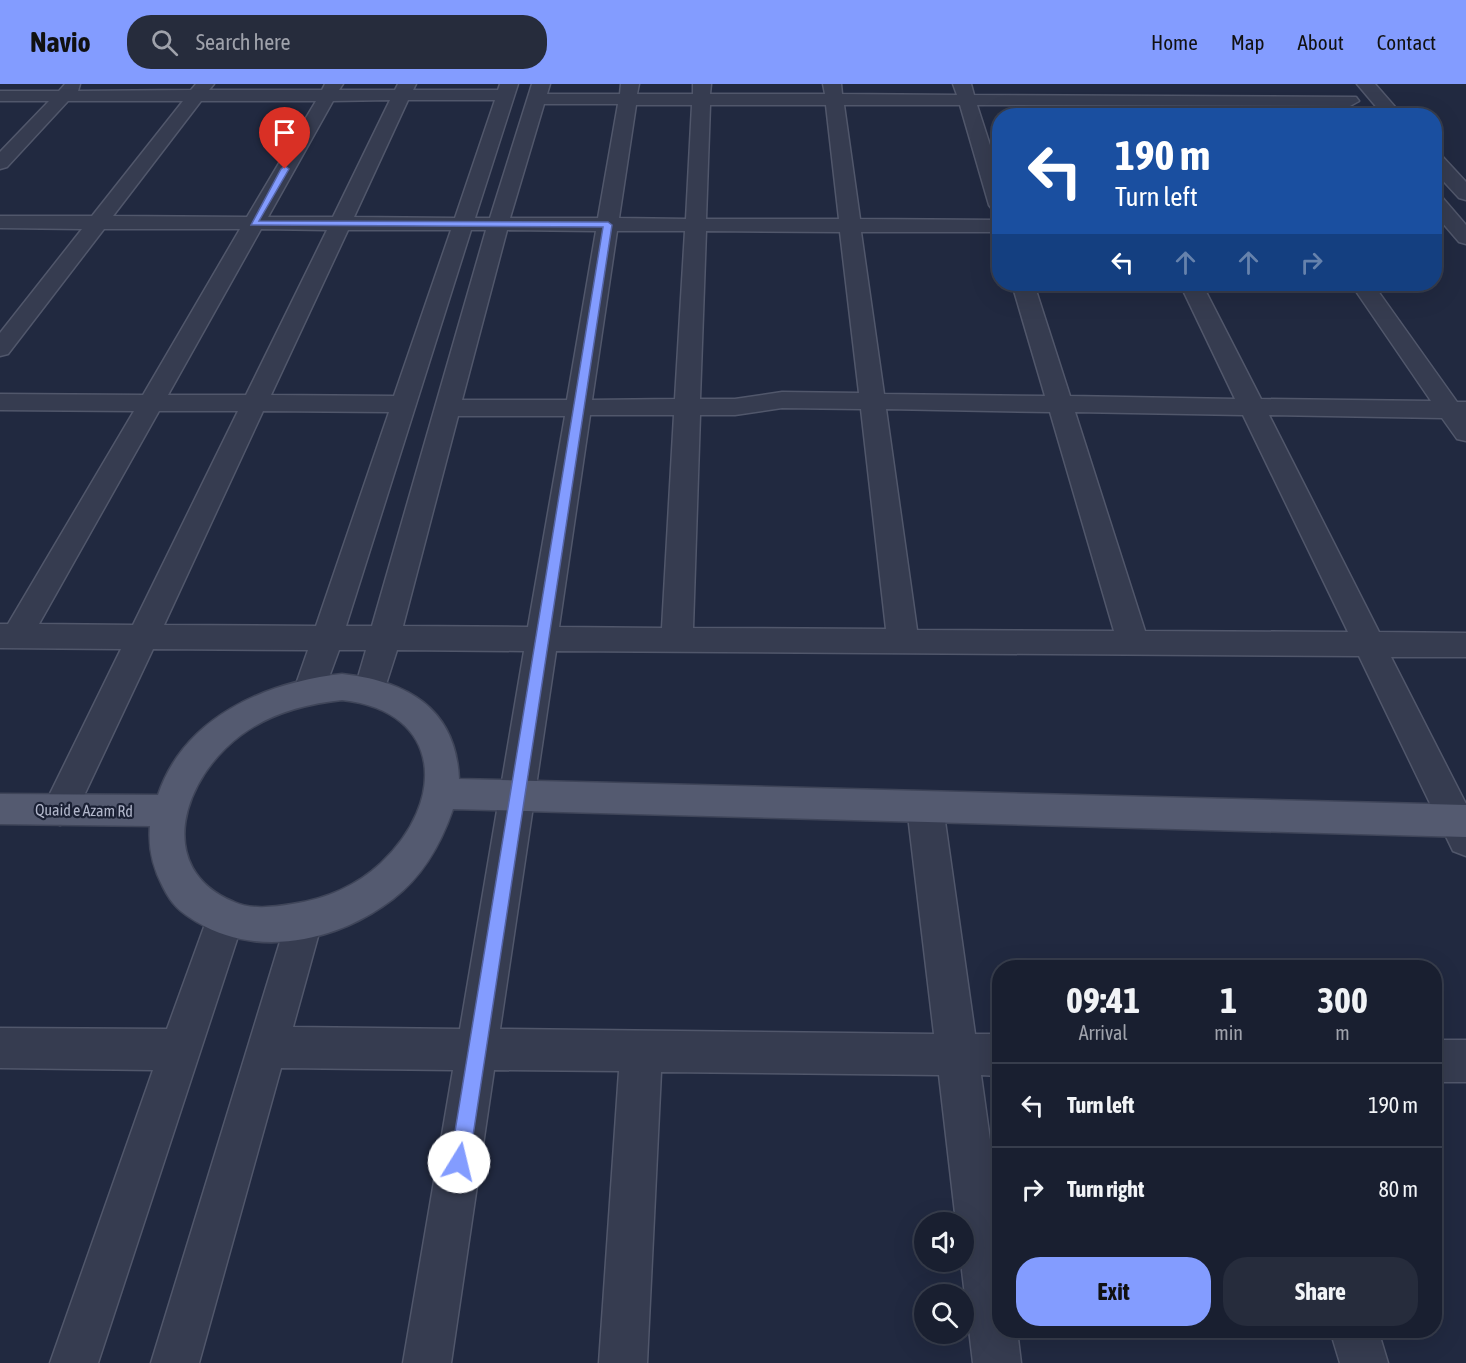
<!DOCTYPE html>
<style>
:root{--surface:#191f30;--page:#262c3c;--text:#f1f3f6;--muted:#9fa2ab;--line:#373d4c;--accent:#839cff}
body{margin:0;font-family:"Asap Condensed",sans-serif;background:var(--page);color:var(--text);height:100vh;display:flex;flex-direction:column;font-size:22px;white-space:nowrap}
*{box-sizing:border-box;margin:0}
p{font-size:20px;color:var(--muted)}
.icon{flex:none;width:33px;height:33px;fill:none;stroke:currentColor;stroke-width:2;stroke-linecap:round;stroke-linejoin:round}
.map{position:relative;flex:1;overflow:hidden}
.details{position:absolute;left:992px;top:876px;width:450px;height:378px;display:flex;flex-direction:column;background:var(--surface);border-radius:24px;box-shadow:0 6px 24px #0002,0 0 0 2px var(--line)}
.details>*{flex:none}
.guide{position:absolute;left:992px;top:24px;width:450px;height:183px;border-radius:24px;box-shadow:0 6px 24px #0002,0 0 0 2px var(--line);background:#1a4fa0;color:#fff;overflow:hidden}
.buttons{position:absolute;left:914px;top:1128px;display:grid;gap:12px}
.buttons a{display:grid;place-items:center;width:60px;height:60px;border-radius:50%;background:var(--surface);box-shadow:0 6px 24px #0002,0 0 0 2px var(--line);font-size:30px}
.pin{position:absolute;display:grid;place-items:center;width:51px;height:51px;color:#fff;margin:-62px -26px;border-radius:50% 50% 50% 0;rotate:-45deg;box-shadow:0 0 6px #0007}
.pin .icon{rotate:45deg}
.me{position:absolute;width:66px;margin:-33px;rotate:9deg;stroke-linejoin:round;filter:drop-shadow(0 0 4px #0008)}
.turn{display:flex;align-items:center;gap:21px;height:126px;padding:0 24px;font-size:27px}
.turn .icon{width:78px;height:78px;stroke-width:2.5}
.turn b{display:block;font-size:42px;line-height:51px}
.lanes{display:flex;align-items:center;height:57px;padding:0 24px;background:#0003;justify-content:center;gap:30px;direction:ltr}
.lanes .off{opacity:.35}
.eta{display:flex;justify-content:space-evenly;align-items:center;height:102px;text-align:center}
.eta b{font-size:36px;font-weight:700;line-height:42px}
.primary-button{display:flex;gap:12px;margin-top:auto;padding:12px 24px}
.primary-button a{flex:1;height:69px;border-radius:24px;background:var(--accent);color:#111;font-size:24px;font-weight:700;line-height:69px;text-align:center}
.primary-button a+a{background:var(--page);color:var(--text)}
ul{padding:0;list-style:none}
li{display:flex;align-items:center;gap:18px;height:84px;padding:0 24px;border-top:2px solid var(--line)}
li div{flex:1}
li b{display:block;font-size:22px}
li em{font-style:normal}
header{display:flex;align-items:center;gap:36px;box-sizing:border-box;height:84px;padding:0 30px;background:var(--accent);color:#111}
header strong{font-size:28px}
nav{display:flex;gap:33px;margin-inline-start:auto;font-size:21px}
.search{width:420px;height:54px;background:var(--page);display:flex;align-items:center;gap:15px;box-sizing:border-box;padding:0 21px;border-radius:24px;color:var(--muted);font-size:22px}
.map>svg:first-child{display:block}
</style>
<header>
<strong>Navio</strong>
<div class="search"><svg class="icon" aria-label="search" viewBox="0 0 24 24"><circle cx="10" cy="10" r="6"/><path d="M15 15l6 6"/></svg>Search here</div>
<nav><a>Home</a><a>Map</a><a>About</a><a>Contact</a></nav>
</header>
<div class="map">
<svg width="1466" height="1279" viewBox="0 0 1466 1279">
<rect width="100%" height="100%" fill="#212940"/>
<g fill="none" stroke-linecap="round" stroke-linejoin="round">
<defs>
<path id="minor" d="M65 0H80L78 7 191 6 196 0H214L209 6H322L325 0H343L339 6H395L398 0H416L413 6H498L500 0H518L475 134H490L532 0H550L547 10H620L621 0H639L637 10H693V0H711L710 10H825L823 0H841L842 10 957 11 953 0H971L974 11 1356 13 1359 17 1350 22 977 21 999 89V127L992 125 989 121 960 21H844L860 135 999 136V148H861L884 310 1045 312 1012 200H1034L1070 312 1235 315 1180 200H1202L1261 315 1431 317 1351 200H1373L1457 318H1466V357L1457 355 1442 334 1269 331 1379 548 1466 549V573H1391L1466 720V772L1453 767 1359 572 556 567 500 945 934 950 907 723 913 712 925 708 937 712 943 723 975 950H999V992L981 991 999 1121V1246H1017L1021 1279H973L961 1178H963V1138H956L939 991 661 988 647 1279H599L619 987 494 986 451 1279H403L453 986 281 984 199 1279H151L290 825 303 820 316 825 322 838 293 943 460 945 524 567 397 566 381 616 370 620 359 616 354 607 366 566H339L321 615 310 619 299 615 294 606 308 566 153 565 72 737 60 741 48 737 42 726 121 565 0 564V540H8L134 327 0 326V310L143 311 240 145H104L8 270 0 272V249L82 145 0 144V132H92L183 17H68L7 83 0 85V68L49 17H0V7H59ZM390 16 333 133H268L333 17ZM408 16H495L455 134 354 133ZM201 17H316L247 133 113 132ZM544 20H618L598 134H510ZM636 21H692L686 135 619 134ZM710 21H826L839 135H706ZM261 145 327 146 246 311H168ZM348 146H451L394 312 271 311ZM471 146H486L372 542H346ZM507 146 596 147 567 316H462ZM617 147H685L675 315 592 316ZM706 147 840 148 859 309 782 308 735 315H700ZM782 324 861 325 886 545 693 544 700 331H735ZM886 325 1050 328 1114 547 917 546ZM159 327H238L133 541 39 540ZM263 327 389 328 316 542 164 541ZM1075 328 1243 331 1348 548 1145 547ZM590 331H674L662 544 559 543ZM458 332H565L528 543 403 542Z
M1357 0H1375L1403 32H1384Z
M1434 69 1441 71 1466 98V116L1459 114 1434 87Z
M1434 110 1441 112 1466 141V160L1459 158 1434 129Z
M225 816 238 821 244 834 98 1279H50L153 986 0 984V944L167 945 212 821Z
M1434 956H1466V998H1434Z
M1330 1246H1378L1388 1279H1340Z"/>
<path id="major" d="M342 590C407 597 456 624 459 695L1466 721V753L453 725C441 760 423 792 393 815 338 857 259 875 197 838 180 828 172 821 163 803 153 784 148 765 150 742L0 740V710L158 711C184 633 266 598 342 590ZM342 616C444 627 446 718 381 779 356 802 326 815 292 820 274 823 251 826 234 818 152 784 184 693 241 651 271 629 305 620 342 616Z"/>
</defs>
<use href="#minor" stroke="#51576b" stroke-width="3"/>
<use href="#major" stroke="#3f4559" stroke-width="3"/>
<use href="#minor" fill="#363c50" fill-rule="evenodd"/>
<use href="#major" fill="#545a70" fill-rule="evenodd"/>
</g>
<path fill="#839cff" stroke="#5565a6" stroke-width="1.5" d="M285 82 289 85 259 137 608 138 612 141 469 1078 466 1084 459 1087 453 1084 450 1078 603 143 251 141 281 85Z"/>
<g text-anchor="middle" stroke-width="4.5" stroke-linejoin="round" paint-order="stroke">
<g font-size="16" fill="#b2b7cb" stroke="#1b2135">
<text transform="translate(84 726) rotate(1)" y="6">Quaid e Azam Rd</text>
</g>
</g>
</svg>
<div class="buttons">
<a><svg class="icon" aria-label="sound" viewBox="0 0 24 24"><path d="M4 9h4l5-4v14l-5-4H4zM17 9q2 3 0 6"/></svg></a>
<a><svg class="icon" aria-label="search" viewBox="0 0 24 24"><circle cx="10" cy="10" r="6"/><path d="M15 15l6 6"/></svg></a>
</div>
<div class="pin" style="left:285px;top:85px;background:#d93025"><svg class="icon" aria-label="arrive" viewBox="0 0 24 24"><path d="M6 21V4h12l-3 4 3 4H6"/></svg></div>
<svg class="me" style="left:459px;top:1078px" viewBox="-20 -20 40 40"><circle r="19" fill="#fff"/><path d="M0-13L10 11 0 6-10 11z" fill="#839cff"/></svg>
<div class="guide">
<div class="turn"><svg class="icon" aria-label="left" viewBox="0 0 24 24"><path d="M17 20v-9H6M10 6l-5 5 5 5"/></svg><div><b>190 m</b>Turn left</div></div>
<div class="lanes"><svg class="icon" aria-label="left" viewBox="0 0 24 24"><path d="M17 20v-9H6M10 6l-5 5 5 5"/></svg><svg class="icon off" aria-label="ahead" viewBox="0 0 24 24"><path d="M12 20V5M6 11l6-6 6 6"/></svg><svg class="icon off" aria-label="ahead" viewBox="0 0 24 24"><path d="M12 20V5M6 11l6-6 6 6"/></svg><svg class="icon off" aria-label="right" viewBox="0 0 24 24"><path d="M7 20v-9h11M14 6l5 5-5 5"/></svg></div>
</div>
<section class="details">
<div class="eta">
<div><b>09:41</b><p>Arrival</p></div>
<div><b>1</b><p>min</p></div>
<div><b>300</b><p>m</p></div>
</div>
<ul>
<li><svg class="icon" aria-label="left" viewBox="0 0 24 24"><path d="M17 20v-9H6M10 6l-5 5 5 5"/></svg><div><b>Turn left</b></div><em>190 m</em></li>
<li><svg class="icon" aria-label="right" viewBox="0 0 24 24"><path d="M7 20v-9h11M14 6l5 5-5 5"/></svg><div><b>Turn right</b></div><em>80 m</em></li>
</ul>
<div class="primary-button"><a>Exit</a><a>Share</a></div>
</section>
</div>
